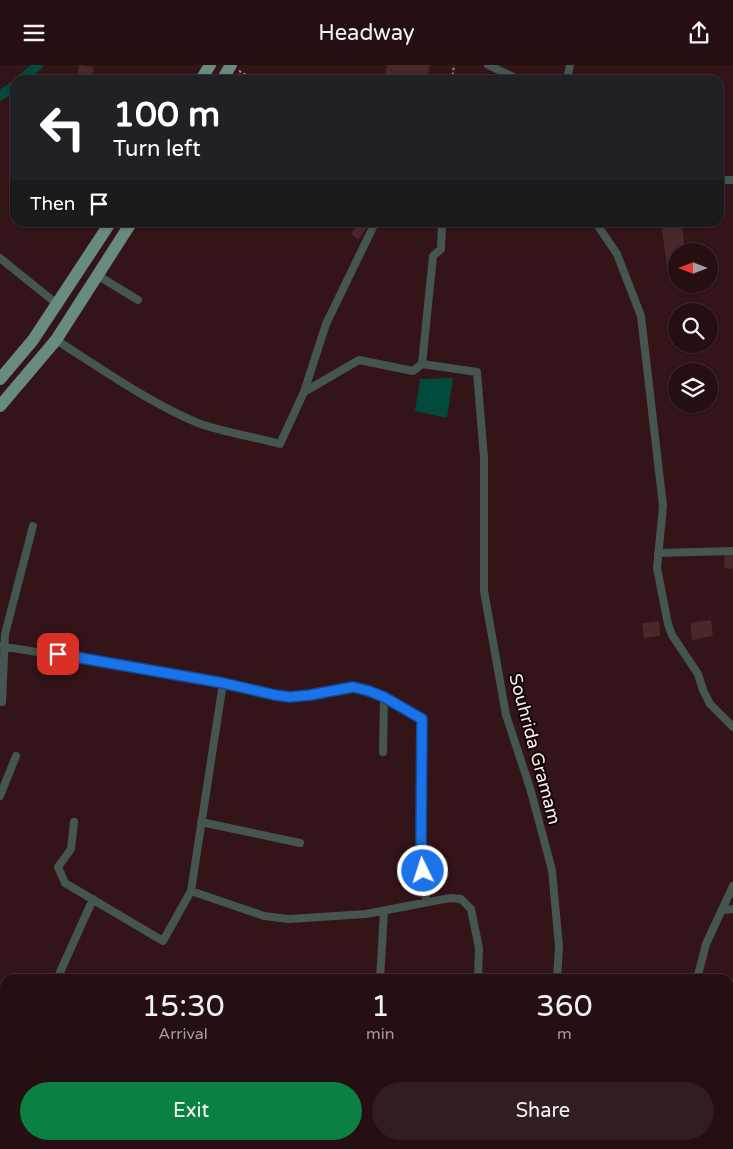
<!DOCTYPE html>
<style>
:root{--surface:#260f13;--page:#321d21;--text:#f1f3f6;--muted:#a49ca0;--line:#422f33;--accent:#0b8043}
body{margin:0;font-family:"Varela Round",sans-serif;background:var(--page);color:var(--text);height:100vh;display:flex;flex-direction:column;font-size:19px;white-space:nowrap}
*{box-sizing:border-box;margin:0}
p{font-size:16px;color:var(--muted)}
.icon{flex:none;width:28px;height:28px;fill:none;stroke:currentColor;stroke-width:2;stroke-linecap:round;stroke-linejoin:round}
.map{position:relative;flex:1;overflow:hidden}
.panel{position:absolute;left:0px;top:909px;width:734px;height:176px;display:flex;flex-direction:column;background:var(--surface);border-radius:15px 15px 0 0;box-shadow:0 1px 4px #0004,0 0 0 1px var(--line)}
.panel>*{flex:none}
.hud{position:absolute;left:10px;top:10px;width:714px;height:152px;border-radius:15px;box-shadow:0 1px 4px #0004,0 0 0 1px var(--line);background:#202124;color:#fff;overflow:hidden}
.needle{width:32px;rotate:270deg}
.buttons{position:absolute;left:668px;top:178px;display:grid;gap:10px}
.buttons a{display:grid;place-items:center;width:50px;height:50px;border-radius:50%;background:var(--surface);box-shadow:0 1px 4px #0004,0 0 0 1px var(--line);font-size:25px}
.pin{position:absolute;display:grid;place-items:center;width:42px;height:42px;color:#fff;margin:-21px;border-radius:10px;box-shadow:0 2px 8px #0006}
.me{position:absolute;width:55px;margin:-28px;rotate:356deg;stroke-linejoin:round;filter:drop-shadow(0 0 4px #0008)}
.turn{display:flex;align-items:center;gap:18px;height:105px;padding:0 20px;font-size:22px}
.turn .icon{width:65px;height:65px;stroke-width:2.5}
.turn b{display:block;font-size:35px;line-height:42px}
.then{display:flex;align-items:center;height:48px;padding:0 20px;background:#0003;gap:10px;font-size:19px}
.eta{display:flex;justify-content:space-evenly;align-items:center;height:85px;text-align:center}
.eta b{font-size:30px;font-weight:600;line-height:35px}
.primary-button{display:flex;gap:10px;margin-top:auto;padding:10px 20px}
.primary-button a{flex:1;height:58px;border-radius:30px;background:var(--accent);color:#fff;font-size:20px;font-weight:600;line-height:58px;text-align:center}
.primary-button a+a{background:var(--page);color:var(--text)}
header{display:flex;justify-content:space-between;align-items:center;height:65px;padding:0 20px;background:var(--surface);font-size:22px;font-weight:600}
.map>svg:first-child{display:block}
</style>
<header><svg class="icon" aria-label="menu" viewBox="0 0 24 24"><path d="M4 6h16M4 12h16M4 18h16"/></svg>Headway<svg class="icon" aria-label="share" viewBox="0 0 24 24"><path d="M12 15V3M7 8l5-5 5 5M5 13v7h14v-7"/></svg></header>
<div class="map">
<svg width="733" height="1084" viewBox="0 0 733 1084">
<rect width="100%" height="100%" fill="#331419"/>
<path fill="#024a3c" d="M453 313 447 353 415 346 420 314Z
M0 1026 5 1027V1080H28L27 1084H0Z"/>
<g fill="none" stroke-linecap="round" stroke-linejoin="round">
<path stroke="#024a3c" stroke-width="3" d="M49 1080 57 1084"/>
<path stroke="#024a3c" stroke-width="10" d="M21 15 38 0
M0 31 15 20"/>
</g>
<path fill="#49282c" d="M79 0 94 2 91 15H77Z
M387 0H430L427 15H384Z
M359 158H370L358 175 351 169Z
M661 158H682L685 186H676V201L667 202Z
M725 487 733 488V504L724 503Z
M711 555 713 571 692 575 690 558Z
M659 556 660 571 644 573 642 558Z"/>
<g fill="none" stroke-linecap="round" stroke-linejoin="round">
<path stroke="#9f8789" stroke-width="2" stroke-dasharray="2.5 2.5" stroke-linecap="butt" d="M239 6 256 15
M452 15 454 0"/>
<path stroke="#455550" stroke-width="8" d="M488 0 520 15
M567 15 570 0
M719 115H733
M596 158 617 189 641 251 663 441 657 503 668 559 672 570 698 609 703 625 710 639 733 662
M0 193 57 239
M97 210 138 235
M56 275C102 304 148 337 198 358 222 367 255 372 280 379L304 327 359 295 413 306 422 299 433 191 441 184 442 158
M422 299 477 307 484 393V526L506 650 530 723 552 805 559 882 557 914
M304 327 326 259 375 158
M658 488 733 486
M0 581 223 618 275 630 290 631 310 630 353 622 369 625 384 632 422 654 421 774 426 837
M2 637 5 569 33 461
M383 687 384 632
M0 731 16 691
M74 757 71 784 58 802 65 818 163 876 191 826 223 618
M201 757 300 778
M191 826 264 851 289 854 366 849 439 835 451 833 461 834 471 844 479 883 478 914
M723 845 733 844
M57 914 93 834
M380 914 384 846
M697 914 706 879 733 821
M0 929 5 932
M0 1015 5 1017
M90 1080 93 1084
M551 1080V1084
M684 1080V1084
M141 1084 143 1080
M438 1084 441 1080"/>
<path stroke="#688b80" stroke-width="12" d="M201 15 210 0
M222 15 231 0
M0 314 33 275 110 158
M0 341 56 275 131 158"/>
</g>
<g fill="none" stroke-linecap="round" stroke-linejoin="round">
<defs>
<path id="route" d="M58 589 223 618 275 630 290 632 310 630 353 622 369 626 384 632 422 654 421 774 423 806"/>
</defs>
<use href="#route" stroke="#114b97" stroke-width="12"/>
<use href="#route" stroke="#1a73e8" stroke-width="9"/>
</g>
<g text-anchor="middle" stroke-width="4" stroke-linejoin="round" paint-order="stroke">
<g font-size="18" fill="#feeced" stroke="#120507">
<text transform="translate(535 684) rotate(75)" y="6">Souhrida Gramam</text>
</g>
</g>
</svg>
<div class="buttons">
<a><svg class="needle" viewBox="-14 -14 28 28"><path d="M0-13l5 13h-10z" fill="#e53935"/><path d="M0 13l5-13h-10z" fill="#a49ca0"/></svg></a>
<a><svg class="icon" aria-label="search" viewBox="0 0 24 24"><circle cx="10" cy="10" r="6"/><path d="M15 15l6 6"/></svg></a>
<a><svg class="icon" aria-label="layers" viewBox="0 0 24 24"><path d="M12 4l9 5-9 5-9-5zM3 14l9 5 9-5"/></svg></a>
</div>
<div class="pin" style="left:58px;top:589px;background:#d93025"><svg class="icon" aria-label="arrive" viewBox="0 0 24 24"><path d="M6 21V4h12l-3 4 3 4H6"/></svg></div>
<svg class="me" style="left:423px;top:806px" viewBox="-20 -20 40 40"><circle r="17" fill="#1a73e8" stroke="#fff" stroke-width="3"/><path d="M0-11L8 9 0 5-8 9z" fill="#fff"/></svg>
<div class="hud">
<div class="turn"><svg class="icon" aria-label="left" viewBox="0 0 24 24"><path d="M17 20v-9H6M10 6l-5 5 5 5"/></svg><div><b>100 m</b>Turn left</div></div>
<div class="then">Then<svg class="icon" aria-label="arrive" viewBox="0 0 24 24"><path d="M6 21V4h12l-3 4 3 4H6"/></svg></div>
</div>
<section class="panel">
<div class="eta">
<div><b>15:30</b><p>Arrival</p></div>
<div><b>1</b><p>min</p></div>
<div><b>360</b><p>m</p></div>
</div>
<div class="primary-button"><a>Exit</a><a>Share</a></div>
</section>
</div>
